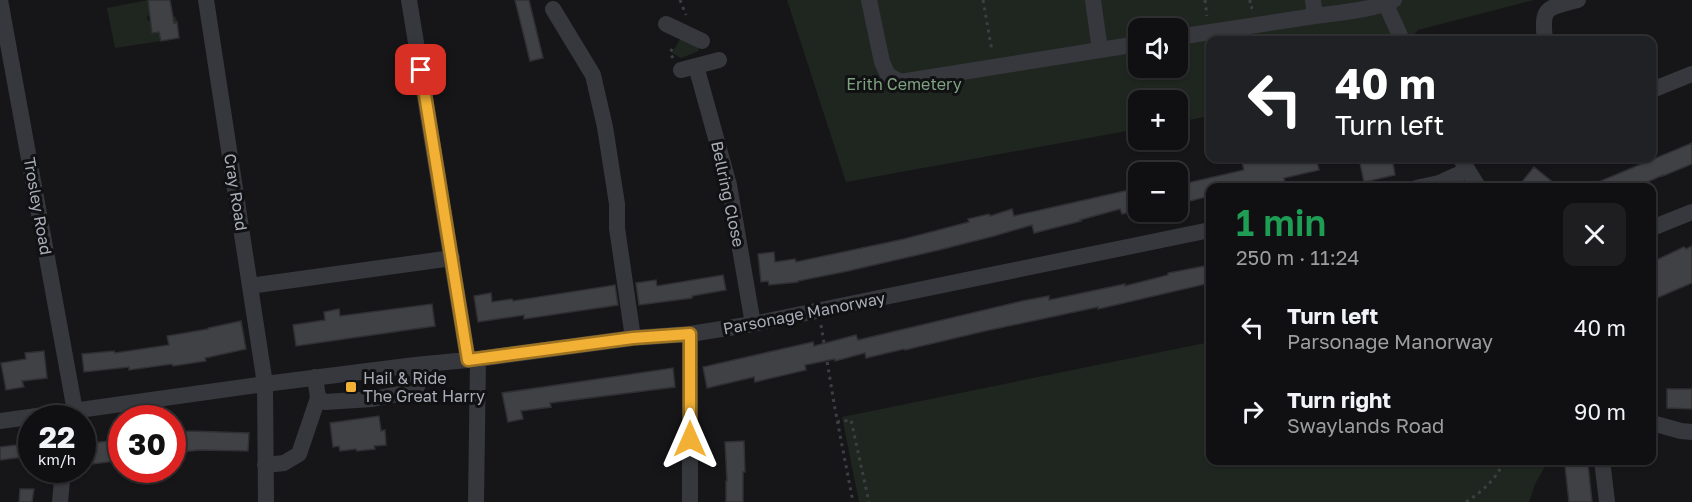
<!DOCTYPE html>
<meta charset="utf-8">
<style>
:root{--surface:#101012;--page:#1e1e20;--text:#f1f3f6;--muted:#9c9d9f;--line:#303032}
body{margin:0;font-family:"Golos Text",sans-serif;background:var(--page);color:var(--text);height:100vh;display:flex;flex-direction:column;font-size:22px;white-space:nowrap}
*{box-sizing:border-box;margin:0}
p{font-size:20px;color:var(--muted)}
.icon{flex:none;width:33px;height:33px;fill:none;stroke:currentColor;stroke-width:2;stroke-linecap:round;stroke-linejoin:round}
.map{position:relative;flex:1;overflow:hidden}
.panel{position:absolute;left:1206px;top:183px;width:450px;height:282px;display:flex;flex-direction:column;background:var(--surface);border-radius:12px;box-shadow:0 2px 4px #0004,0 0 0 2px var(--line)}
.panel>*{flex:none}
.hud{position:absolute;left:1206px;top:36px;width:450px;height:126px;border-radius:12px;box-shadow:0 2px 4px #0004,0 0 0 2px var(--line);background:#202124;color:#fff;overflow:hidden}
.fabs{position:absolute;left:1128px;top:18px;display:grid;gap:12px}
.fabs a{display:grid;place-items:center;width:60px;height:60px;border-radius:12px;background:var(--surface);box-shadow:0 2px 4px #0004,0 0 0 2px var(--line);font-size:30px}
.speed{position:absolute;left:18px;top:405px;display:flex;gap:12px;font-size:30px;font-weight:700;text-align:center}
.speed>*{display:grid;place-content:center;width:78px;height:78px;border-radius:50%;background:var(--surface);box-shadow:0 2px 4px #0004,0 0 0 2px var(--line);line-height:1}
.speed small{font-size:15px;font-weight:400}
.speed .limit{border:9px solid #d22;background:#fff;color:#111}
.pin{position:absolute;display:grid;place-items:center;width:51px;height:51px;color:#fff;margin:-26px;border-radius:12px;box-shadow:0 3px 9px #0006}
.me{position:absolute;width:66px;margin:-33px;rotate:0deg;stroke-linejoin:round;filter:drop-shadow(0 0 4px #0008)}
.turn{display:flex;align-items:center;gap:21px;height:126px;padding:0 30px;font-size:27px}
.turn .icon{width:78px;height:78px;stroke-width:2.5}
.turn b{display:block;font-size:42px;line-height:51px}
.round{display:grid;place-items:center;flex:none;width:63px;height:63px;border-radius:12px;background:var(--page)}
.overview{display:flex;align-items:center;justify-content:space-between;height:102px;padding:0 30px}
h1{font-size:36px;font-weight:600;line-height:45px;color:#1e9e55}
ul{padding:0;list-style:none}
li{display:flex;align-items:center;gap:18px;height:84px;padding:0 30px}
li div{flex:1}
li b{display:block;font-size:22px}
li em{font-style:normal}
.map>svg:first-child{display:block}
</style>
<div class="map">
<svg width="1692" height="502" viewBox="0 0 1692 502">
<rect width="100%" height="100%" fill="#161618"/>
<path fill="#1e261f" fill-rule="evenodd" d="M148 0 151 15 147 16 148 21 173 16 176 17 177 22 151 27 152 33 159 32 161 41 115 48 107 8Z
M787 0H1534L1418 30 1408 40H1210V116L1178 122V100H1138V129L846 182ZM1138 28H1178V68H1138Z
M682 36 698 45 699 51 681 58 672 53Z
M1210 342V460L1548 461 1535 484 1529 502H859L842 417Z"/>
<path fill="#404145" stroke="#303034" stroke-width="1.5" d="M148 0H170L174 23 177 22 179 38 161 41 159 32 152 33Z
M515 0H529L543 58 530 61Z
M1692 143V164L1663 176V175L1634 188H1584Z
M1259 158H1278L1280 162 1300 158H1316L1319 170 1284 178 1285 184 1270 188H1210V196L1178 204V185L1244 170 1242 162Z
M1370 158H1392L1395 175 1364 182 1360 163 1371 161Z
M1534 167 1560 188H1517Z
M1138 188V210L1122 214 1120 209 1080 220 1081 221 1034 233 1032 225 994 236 939 250 848 271 798 281V282L769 285 768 281 761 282 758 254 774 252 775 262 795 259 796 262 904 239 969 222 968 219 989 214 990 216 1012 209 1014 216Z
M1692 246V283L1652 300V262L1684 247 1686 249Z
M1210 265V283L1098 309V307L985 331 905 350 904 349 866 358 865 353 835 361V359L805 365 806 370 755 382 754 377 707 388 703 367 813 342 814 346 856 335 858 340 1022 301 1049 296V300L1125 284V286L1168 275V273Z
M723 275 726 290 692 296V298L639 305 636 283 656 280 657 286Z
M615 285 618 305 524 319V315L478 322 474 296 491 293 492 302 512 299 513 301Z
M432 304 435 326 296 346 293 325 325 320 324 312 339 309 340 316Z
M241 321 246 349 205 358 206 361 173 366 172 364 129 370V367L84 372 82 354 114 351 115 353 169 345 167 336 208 329V328Z
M44 351 47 378 22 381 24 387 6 390 1 363 26 359 25 353Z
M673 368 675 387 550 403 551 407 521 411 523 419 508 422 502 393Z
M1667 389H1692V409L1667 408Z
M379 416 381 431 385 430 386 445 374 446 375 449 357 451 356 449 340 451 339 446 333 447 330 423Z
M189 431 249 433 248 451 199 450 172 453V434Z
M122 440V460L93 464 90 443Z
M744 441 745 472H743V502H726V481H727L725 442Z
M32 443V456L0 460V447Z
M1588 464 1592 502H1569L1565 466Z
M20 489H34L32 502H19Z"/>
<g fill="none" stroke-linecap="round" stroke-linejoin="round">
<path stroke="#3d3f44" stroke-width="3" stroke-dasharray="3 4.5" stroke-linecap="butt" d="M680 0 686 15
M983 0 992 51
M1205 0 1207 16
M1250 0V7L1253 8
M673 58 670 53 674 45
M821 325 835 409 853 502
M837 422 851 420 869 502
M1466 502C1483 491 1496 479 1505 460"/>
<path stroke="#37383d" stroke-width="16" d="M0 0 75 411
M206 0 265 384 266 502
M409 0 468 360
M869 0 882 62 888 75 900 82 1100 50
M1093 0 1100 50 1138 44
M1313 0 1315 16C1341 12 1370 11 1394 0
M1384 0 1402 40
M553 9 593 75 605 127 617 204V228L633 338
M666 24 702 41
M1178 37 1315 16
M1545 40C1541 6 1547 8 1578 0
M696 66 729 185 753 324
M681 70 719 60
M1652 90 1692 74
M1460 158 1479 188
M1416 188 1439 183 1468 170
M1652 228 1692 212
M250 286 452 258
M315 377 318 398 325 402 372 399 415 391 418 384 415 365
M0 421 265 384 415 365 478 359 633 338 690 334 753 324 1210 230
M1652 423 1681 431 1692 432
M1602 460 1607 502
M265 465 284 463 299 454 318 398
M60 502 63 470
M476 502 478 359
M690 502V334"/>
</g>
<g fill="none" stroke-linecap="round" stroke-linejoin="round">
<defs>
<path id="route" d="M421 70 468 360 633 338 690 334V439"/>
</defs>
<use href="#route" stroke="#9d7322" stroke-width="15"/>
<use href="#route" stroke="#f2b134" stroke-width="10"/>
</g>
<rect fill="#f2b134" stroke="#111113" stroke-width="2" x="345" y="381" width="12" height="12" rx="3"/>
<g text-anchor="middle" stroke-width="6" stroke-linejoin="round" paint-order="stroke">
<g font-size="16" fill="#7fa381" stroke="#111113">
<text x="904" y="90">Erith Cemetery</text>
</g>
<g font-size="16" fill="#a8adb8" stroke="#111113">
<text transform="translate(236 192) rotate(81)" y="6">Cray Road</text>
<text transform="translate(728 194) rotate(78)" y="6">Bellring Close</text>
<text transform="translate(38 206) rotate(80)" y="6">Trosley Road</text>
<text transform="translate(804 313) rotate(-11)" y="6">Parsonage Manorway</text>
</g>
<g font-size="16" fill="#a8adb8" stroke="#111113" text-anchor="start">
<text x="363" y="384">Hail &amp; Ride<tspan x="363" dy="18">The Great Harry</tspan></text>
</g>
</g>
</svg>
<div class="fabs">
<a><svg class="icon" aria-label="sound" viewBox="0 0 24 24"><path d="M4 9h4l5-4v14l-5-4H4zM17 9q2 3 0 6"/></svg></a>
<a>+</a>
<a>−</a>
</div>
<div class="speed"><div>22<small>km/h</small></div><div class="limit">30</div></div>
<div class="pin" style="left:421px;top:70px;background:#d93025"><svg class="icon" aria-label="arrive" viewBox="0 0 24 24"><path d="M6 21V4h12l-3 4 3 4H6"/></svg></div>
<svg class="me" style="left:690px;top:439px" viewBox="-20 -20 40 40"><path d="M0-17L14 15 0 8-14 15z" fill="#f2b134" stroke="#fff" stroke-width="4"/></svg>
<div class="hud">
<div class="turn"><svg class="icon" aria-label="left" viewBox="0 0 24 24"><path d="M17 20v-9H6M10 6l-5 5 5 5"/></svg><div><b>40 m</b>Turn left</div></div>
</div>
<section class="panel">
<div class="overview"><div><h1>1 min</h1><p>250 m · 11:24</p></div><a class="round"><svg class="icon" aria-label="close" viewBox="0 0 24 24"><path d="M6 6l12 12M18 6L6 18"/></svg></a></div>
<ul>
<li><svg class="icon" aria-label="left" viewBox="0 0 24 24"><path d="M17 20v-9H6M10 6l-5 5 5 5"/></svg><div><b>Turn left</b><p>Parsonage Manorway</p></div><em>40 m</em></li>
<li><svg class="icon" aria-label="right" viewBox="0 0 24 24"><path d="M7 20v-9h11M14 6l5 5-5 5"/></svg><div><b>Turn right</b><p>Swaylands Road</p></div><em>90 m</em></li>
</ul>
</section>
</div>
